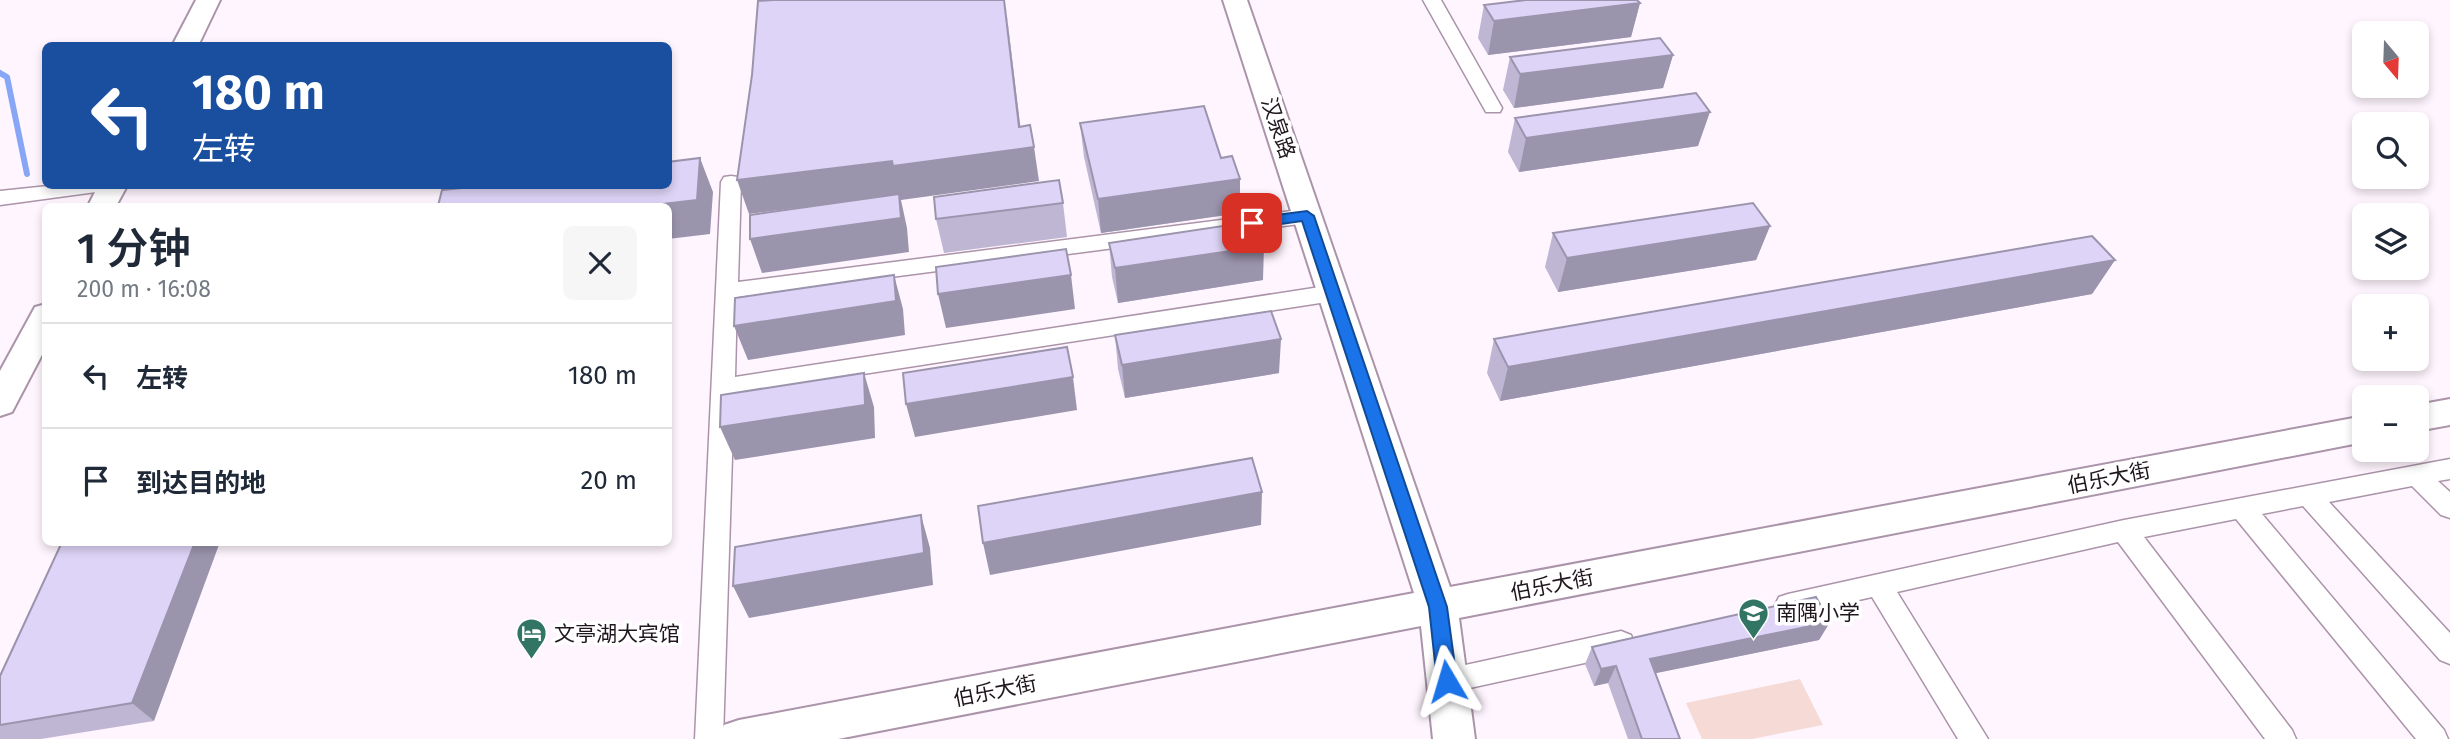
<!DOCTYPE html>
<html lang="zh">
<meta charset="utf-8">
<style>
:root{--surface:#fff;--page:#f6f6f7;--text:#1f2937;--muted:#747a83;--line:#e0e1e3}
body{margin:0;font-family:"Fira Sans","Noto Sans SC",sans-serif;background:var(--page);color:var(--text);height:100vh;display:flex;flex-direction:column;font-size:26px;white-space:nowrap}
*{box-sizing:border-box;margin:0}
p{font-size:23px;color:var(--muted)}
.icon{flex:none;width:38px;height:38px;fill:none;stroke:currentColor;stroke-width:2;stroke-linecap:round;stroke-linejoin:round}
.map{position:relative;flex:1;overflow:hidden}
.sheet{position:absolute;left:42px;top:203px;width:630px;height:343px;display:flex;flex-direction:column;background:var(--surface);border-radius:10px;box-shadow:0 4px 10px #0003}
.sheet>*{flex:none}
.top-card{position:absolute;left:42px;top:42px;width:630px;height:147px;border-radius:10px;box-shadow:0 4px 10px #0003;background:#1a4fa0;color:#fff;overflow:hidden}
.needle{width:46px;rotate:161deg}
.buttons{position:absolute;left:2352px;top:21px;display:grid;gap:14px}
.buttons a{display:grid;place-items:center;width:77px;height:77px;border-radius:10px;background:var(--surface);box-shadow:0 4px 10px #0003;font-size:35px}
.pin{position:absolute;display:grid;place-items:center;width:60px;height:60px;color:#fff;margin:-30px;border-radius:14px;box-shadow:0 4px 10px #0006}
.me{position:absolute;width:77px;margin:-38px;rotate:353deg;stroke-linejoin:round;filter:drop-shadow(0 0 5px #0008)}
.turn{display:flex;align-items:center;gap:24px;height:147px;padding:0 35px;font-size:32px}
.turn .icon{width:91px;height:91px;stroke-width:2.5}
.turn b{display:block;font-size:49px;line-height:60px}
.round{display:grid;place-items:center;flex:none;width:74px;height:74px;border-radius:10px;background:var(--page)}
.summary{display:flex;align-items:center;justify-content:space-between;height:119px;padding:0 35px}
h1{font-size:42px;font-weight:600;line-height:52px}
ul{padding:0;list-style:none}
li{display:flex;align-items:center;gap:21px;height:105px;padding:0 35px;border-top:2px solid var(--line)}
li div{flex:1}
li b{display:block;font-size:26px}
li em{font-style:normal}
.map>svg:first-child{display:block}
</style>
<div class="map">
<svg width="2450" height="739" viewBox="0 0 2450 739">
<rect width="100%" height="100%" fill="#fff5fe"/>
<path fill="#f6dad6" d="M1800 679 1823 725 1752 739H1702L1686 703Z"/>
<g fill="none" stroke-linecap="round" stroke-linejoin="round">
<path stroke="#87a6f5" stroke-width="6" d="M0 73 7 77 27 174"/>
<defs>
<path id="street" d="M1423 0H1441L1502 108 1500 112H1486Z
M731 176 738 177 741 182 738 282 1307 209 1314 211 1317 216 1314 221 1307 223 737 297 735 377 1333 285 1341 288 1344 293 1341 298 1333 301 734 394 723 739H695L721 182 724 177Z
M48 186H106L103 191 96 192 0 205V191Z
M2450 459V479L2438 481 2450 492V518L2441 515 2412 486 2329 502 2450 633V664L2440 660 2303 506 2262 514 2444 730 2448 739H2416L2236 519 2144 537 2292 730 2296 739H2265L2118 542 1897 592 1988 739H1958L1872 597 1788 616 1779 613 1775 605 1779 597 1788 594 2124 520Z
M1621 631 1631 635 1634 643 1631 651 1621 655 1447 693 1437 690 1433 681 1437 672 1447 669Z"/>
<path id="secondary" d="M196 0H220L198 46H172Z
M1223 0H1247L1450 587 2364 416V442L1459 618 1475 739H1433L1421 626 838 739H718L724 725 739 720 1414 593Z
M98 186H127L116 206H88Z
M46 304V347L12 412 0 416V371L35 307Z
M2450 399V425L2417 431V405Z"/>
</defs>
<use href="#street" stroke="#ab94a9" stroke-width="3"/>
<use href="#secondary" stroke="#ab94a9" stroke-width="4"/>
<use href="#street" fill="#fff" fill-rule="evenodd"/>
<use href="#secondary" fill="#fff" fill-rule="evenodd"/>
</g>
<path fill="#bfb6d4" d="M1640 3 1631 37 1488 55 1478 38 1484 5Z
M1673 55 1663 88 1514 108 1503 90 1510 57Z
M1515 118 1698 146 1519 172 1508 152Z
M1080 123 1240 213 1101 233 1084 157Z
M1063 203 1067 237 944 253 936 219Z
M1770 226 1756 260 1558 292 1545 267 1553 233Z
M1109 243 1263 280 1118 303 1112 277Z
M2115 260 2092 294 1500 401 1487 373 1494 339Z
M1115 335 1279 373 1125 398 1118 369Z
M62 542 154 721 41 739H0V676Z
M1830 622 1819 640 1655 673 1680 739H1628L1608 683 1594 686 1585 664 1592 647Z"/>
<path fill="#9b94ad" d="M1005 0 1023 148 1034 147 1039 181 901 200 907 228 909 252 762 273 750 239 899 195 749 214 737 180 1019 127Z
M1640 3 1631 37 1488 55 1494 21Z
M1673 55 1663 88 1514 108 1520 74Z
M1710 112 1698 146 1519 172 1526 138Z
M700 158 713 192 710 234 668 239V206H645Z
M1240 179V213L1101 233 1098 199Z
M1770 226 1756 260 1558 292 1567 258Z
M1264 246 1263 280 1118 303 1115 268Z
M2115 260 2092 294 1500 401 1508 367Z
M894 275 903 309 905 335 748 360 734 326Z
M1071 275 1075 309 946 328 938 294Z
M1281 339 1279 373 1125 398 1122 365Z
M864 373 874 407 875 438 735 460 720 427Z
M1073 377 1077 410 915 437 906 404Z
M1262 492 1261 525 990 575 983 543Z
M921 515 930 548 933 585 749 618 733 586Z
M195 542H220L154 721 132 703Z
M1830 622 1819 640 1642 676 1650 659Z
M1616 666 1608 683 1594 686 1601 669Z"/>
<path fill="#ded4f7" stroke="#9b94ad" stroke-width="2" d="M773 0H1004L1019 127 1030 125 1034 147 893 166 892 161 737 180 752 75 758 1Z
M1526 0H1637L1640 3 1494 21 1484 5Z
M1660 38 1673 55 1520 74 1510 57Z
M1696 93 1710 112 1526 138 1515 118Z
M1204 106 1221 158 1232 156 1240 179 1098 199 1080 123Z
M700 158 697 200 645 206H432H438L442 190 482 186H668V162Z
M1059 180 1063 203 936 219 934 197Z
M899 194 901 218 750 239V215Z
M1753 203 1770 226 1567 258 1553 233Z
M1256 221 1264 246 1115 268 1109 243Z
M2092 236 2115 260 1508 367 1494 339Z
M1066 249 1071 275 938 294 936 267Z
M894 275 896 301 734 326 735 298Z
M1271 311 1281 339 1122 365 1115 335Z
M1067 347 1073 377 906 404 903 373Z
M864 373 865 405 720 427 721 395Z
M1252 458 1262 492 983 543 978 506Z
M921 515 924 553 733 586 735 547Z
M62 542H195L132 703 0 725V676Z
M1816 597 1830 622 1650 659 1680 739H1642L1616 666 1601 669 1592 647Z"/>
<path fill="#1a73e8" stroke="#114b97" stroke-width="2" d="M1307 211 1314 216 1447 607 1457 681 1454 688 1447 690 1440 688 1437 681 1429 607 1302 221 1252 228 1245 223 1252 218Z"/>
<defs>
<symbol id="school-pin" viewBox="-11 -11 22 30"><path d="M0 17L-7.5 6A9.5 9.5 0 1 1 7.5 6Z" fill="#337565" stroke="#fff"/><path d="M0-5L7-2L0 1L-7-2ZM-4 1L0 2.5L4 1V4Q0 6-4 4Z" fill="#fff"/></symbol>
<symbol id="hotel-pin" viewBox="-11 -11 22 30"><path d="M0 17L-7.5 6A9.5 9.5 0 1 1 7.5 6Z" fill="#337565" stroke="#fff"/><path d="M-6-4.5h1.5V1H6V5H4.5V3h-9V5H-6ZM-4 0a1.8 1.8 0 1 1 3.6 0ZM.5 0V-2.5h3Q6-2.5 6 0Z" fill="#fff"/></symbol>
</defs>
<g fill-rule="evenodd">
<use href="#school-pin" x="1736" y="596" width="35" height="47"/>
<use href="#hotel-pin" x="514" y="616" width="35" height="47"/>
</g>
<g text-anchor="middle" stroke-width="7" stroke-linejoin="round" paint-order="stroke">
<g font-size="21" fill="#1f161e" stroke="#fff">
<text transform="translate(1278 128) rotate(71)" y="7">汉泉路</text>
<text transform="translate(2109 478) rotate(-11)" y="7">伯乐大街</text>
<text transform="translate(1552 585) rotate(-11)" y="7">伯乐大街</text>
<text transform="translate(995 691) rotate(-11)" y="7">伯乐大街</text>
</g>
<g font-size="21" fill="#1f161e" stroke="#fff" text-anchor="start">
<text x="1776" y="620">南隅小学</text>
<text x="554" y="641">文亭湖大宾馆</text>
</g>
</g>
</svg>
<div class="buttons">
<a><svg class="needle" viewBox="-14 -14 28 28"><path d="M0-13l5 13h-10z" fill="#e53935"/><path d="M0 13l5-13h-10z" fill="#747a83"/></svg></a>
<a><svg class="icon" aria-label="search" viewBox="0 0 24 24"><circle cx="10" cy="10" r="6"/><path d="M15 15l6 6"/></svg></a>
<a><svg class="icon" aria-label="layers" viewBox="0 0 24 24"><path d="M12 4l9 5-9 5-9-5zM3 14l9 5 9-5"/></svg></a>
<a>+</a>
<a>−</a>
</div>
<div class="pin" style="left:1252px;top:223px;background:#d93025"><svg class="icon" aria-label="arrive" viewBox="0 0 24 24"><path d="M6 21V4h12l-3 4 3 4H6"/></svg></div>
<svg class="me" style="left:1447px;top:681px" viewBox="-20 -20 40 40"><path d="M0-17L14 15 0 8-14 15z" fill="#1a73e8" stroke="#fff" stroke-width="4"/></svg>
<div class="top-card">
<div class="turn"><svg class="icon" aria-label="left" viewBox="0 0 24 24"><path d="M17 20v-9H6M10 6l-5 5 5 5"/></svg><div><b>180 m</b>左转</div></div>
</div>
<section class="sheet">
<div class="summary"><div><h1>1 分钟</h1><p>200 m · 16:08</p></div><a class="round"><svg class="icon" aria-label="close" viewBox="0 0 24 24"><path d="M6 6l12 12M18 6L6 18"/></svg></a></div>
<ul>
<li><svg class="icon" aria-label="left" viewBox="0 0 24 24"><path d="M17 20v-9H6M10 6l-5 5 5 5"/></svg><div><b>左转</b></div><em>180 m</em></li>
<li><svg class="icon" aria-label="arrive" viewBox="0 0 24 24"><path d="M6 21V4h12l-3 4 3 4H6"/></svg><div><b>到达目的地</b></div><em>20 m</em></li>
</ul>
</section>
</div>
